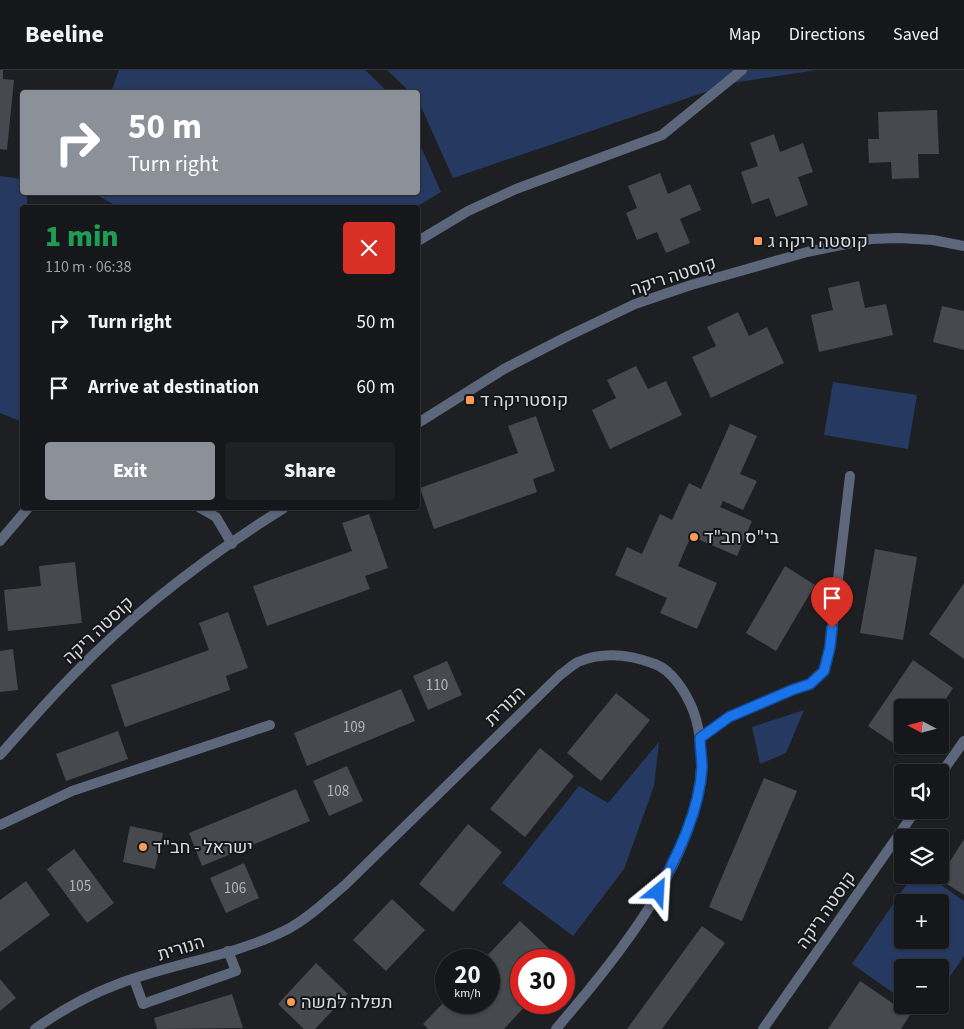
<!DOCTYPE html>
<meta charset="utf-8">
<style>
:root{--surface:#16171a;--page:#1f2023;--text:#f1f3f6;--muted:#9e9fa2;--line:#353639;--accent:#8c9099}
body{margin:0;font-family:"Source Sans 3",Heebo,sans-serif;background:var(--page);color:var(--text);height:100vh;display:flex;flex-direction:column;font-size:19px;white-space:nowrap}
*{box-sizing:border-box;margin:0}
p{font-size:16px;color:var(--muted)}
.icon{flex:none;width:28px;height:28px;fill:none;stroke:currentColor;stroke-width:2;stroke-linecap:round;stroke-linejoin:round}
.map{position:relative;flex:1;overflow:hidden}
.side{position:absolute;left:20px;top:135px;width:400px;height:305px;display:flex;flex-direction:column;background:var(--surface);border-radius:5px;box-shadow:0 1px 4px #0004,0 0 0 1px var(--line)}
.side>*{flex:none}
.top-card{position:absolute;left:20px;top:20px;width:400px;height:105px;border-radius:5px;box-shadow:0 1px 4px #0004,0 0 0 1px var(--line);background:#8c9099;color:#fff;overflow:hidden}
.needle{width:32px;rotate:277deg}
.buttons{position:absolute;left:894px;top:629px;display:grid;gap:10px}
.buttons a{display:grid;place-items:center;width:55px;height:55px;border-radius:5px;background:var(--surface);box-shadow:0 1px 4px #0004,0 0 0 1px var(--line);font-size:25px}
.speed{position:absolute;left:435px;top:879px;display:flex;gap:10px;font-size:25px;font-weight:700;text-align:center}
.speed>*{display:grid;place-content:center;width:65px;height:65px;border-radius:50%;background:var(--surface);box-shadow:0 1px 4px #0004,0 0 0 1px var(--line);line-height:1}
.speed small{font-size:12px;font-weight:400}
.speed .limit{border:8px solid #d22;background:#fff;color:#111}
.pin{position:absolute;display:grid;place-items:center;width:42px;height:42px;color:#fff;margin:-51px -21px;border-radius:50% 50% 50% 0;rotate:-45deg;box-shadow:0 0 5px #0007}
.pin .icon{rotate:45deg}
.me{position:absolute;width:55px;margin:-28px;rotate:27deg;stroke-linejoin:round;filter:drop-shadow(0 0 4px #0008)}
.turn{display:flex;align-items:center;gap:18px;height:105px;padding:0 25px;font-size:22px}
.turn .icon{width:65px;height:65px;stroke-width:2.5}
.turn b{display:block;font-size:35px;line-height:42px}
.round{display:grid;place-items:center;flex:none;width:52px;height:52px;border-radius:5px;background:var(--page)}
.head{display:flex;align-items:center;justify-content:space-between;height:85px;padding:0 25px}
h1{font-size:30px;font-weight:800;line-height:38px;color:#1e9e55}
.primary-button{display:flex;gap:10px;margin-top:auto;padding:10px 25px}
.primary-button a{flex:1;height:58px;border-radius:5px;background:var(--accent);color:#fff;font-size:20px;font-weight:800;line-height:58px;text-align:center}
.primary-button a+a{background:var(--page);color:var(--text)}
ul{padding:0;list-style:none}
li{display:flex;align-items:center;gap:15px;height:65px;padding:0 25px}
li div{flex:1}
li b{display:block;font-size:19px}
li em{font-style:normal}
header{display:flex;align-items:center;gap:30px;box-sizing:border-box;height:70px;padding:0 25px;background:var(--surface);border-bottom:1px solid var(--line)}
header strong{font-size:24px}
nav{display:flex;gap:28px;margin-inline-start:auto;font-size:18px}
.map>svg:first-child{display:block}
</style>
<header>
<strong>Beeline</strong>
<nav><a>Map</a><a>Directions</a><a>Saved</a></nav>
</header>
<div class="map">
<svg width="964" height="959" viewBox="0 0 964 959">
<rect width="100%" height="100%" fill="#1d1f23"/>
<path fill="#263961" fill-rule="evenodd" d="M119 0H365L388 22H111Z
M387 0H817L732 13 453 108 418 30V22H410Z
M418 70 441 122 416 137 120 138 93 123 418 122Z
M0 106 22 109V122L27 123V137L22 138V352L0 343Z
M833 312 917 325 908 379 824 365Z
M804 640 786 683 760 694 752 657Z
M659 672 654 716 624 799 573 866 502 813 579 716 608 733Z
M913 805H927L964 831V886L940 921V898H902V929L852 894ZM902 832H940V870H902Z"/>
<path fill="#46494d" d="M0 0H3V9L14 10 7 80 0 79Z
M937 40 939 84H918L919 108 892 109 891 92 869 93 868 69H879L878 42Z
M774 64 780 82 803 73 813 102 798 107 808 135 776 147 769 128 752 134 741 102 758 96 750 73Z
M660 103 668 124 690 114 701 140 680 149 690 173 666 183 657 162 637 170 626 143 637 138 628 116Z
M859 211 865 238 886 234 893 265 819 282 811 245 833 240 828 218Z
M942 236 964 241V280L933 272Z
M738 242 749 266 767 257 784 293 711 328 692 287 716 276 707 257Z
M636 296 648 319 666 311 682 345 610 379 592 340 616 328 607 310Z
M536 346 555 401 533 409 537 422 434 459 420 418 518 383 508 356Z
M730 354 757 366 740 404 757 411 743 440 723 431 720 437 752 451 737 486 691 466 678 496 717 513 697 559 660 543 667 528 615 505 627 477 642 484 660 444 672 450 689 413 701 419Z
M369 444 388 498 365 506 370 519 267 556 253 516 352 481 342 453Z
M875 479 917 487 903 570 860 563Z
M75 492 82 553 8 561 4 520 41 516 39 496Z
M785 496 815 515 776 581 746 563Z
M964 513V589L929 564Z
M228 542 248 598 226 606 230 620 125 657 111 615 209 580 199 553Z
M13 579 18 620 0 622V581Z
M913 590 953 618 940 638H902V675H914L908 683 868 656Z
M447 591 462 625 428 640 413 606Z
M401 619 415 651 307 696 294 663Z
M616 623 650 650 601 711 567 683Z
M118 661 128 689 66 711 56 684Z
M540 678 574 706 525 767 490 739Z
M347 696 363 731 329 746 313 711Z
M764 708 797 721 742 851 709 837Z
M296 719 310 751 202 796 189 763Z
M468 754 502 782 453 842 419 814Z
M130 756 163 763 155 799 123 792Z
M964 769V825L939 809Z
M74 779 114 833 87 853 47 799Z
M244 793 259 828 226 843 210 808Z
M26 811 50 845 0 882V830Z
M392 829 425 860 386 901 353 870Z
M520 851 561 890H521V932H529L504 959H428L423 954 446 930V932H489V890H483Z
M702 856 725 873 662 959H627Z
M316 893 348 924 315 959H304L278 934Z
M0 909 16 928 0 941Z
M860 911 910 945 901 959H828Z
M232 924 243 958 157 959 154 948Z"/>
<g fill="none" stroke-linecap="round" stroke-linejoin="round">
<path stroke="#5d677c" stroke-width="10" d="M0 471 28 438
M700 667 729 647 792 620 810 615 824 601 830 577 850 406
M0 755 72 721 270 655
M134 909 143 934 236 901 228 881"/>
<path stroke="#5d677c" stroke-width="10" d="M418 171 468 141 516 119 662 65 742 0
M200 438 216 447 232 474
M35 959C60 941 89 925 118 914 173 893 235 886 288 859 309 848 327 830 345 815L560 605C566 601 572 595 578 592 603 581 631 585 655 594 673 601 686 623 693 640 698 653 700 666 701 680 707 781 617 887 556 959"/>
<path stroke="#5d677c" stroke-width="10" d="M418 353 504 299 568 266 635 234 691 215 807 182 871 169 899 168 933 170 964 176
M0 685C25 657 49 629 75 603 137 539 209 485 284 438
M940 705 964 671
M763 959 916 740"/>
</g>
<g fill="none" stroke-linecap="round" stroke-linejoin="round">
<defs>
<path id="route" d="M658 822C678 783 699 743 702 698 702 688 700 678 700 668L729 647 792 620 810 614 824 601 830 577 832 558"/>
</defs>
<use href="#route" stroke="#114b97" stroke-width="12"/>
<use href="#route" stroke="#1a73e8" stroke-width="9"/>
</g>
<g fill="#fe9c57" stroke="#141619" stroke-width="2">
<rect x="753" y="166" width="10" height="10" rx="2.5"/>
<rect x="465" y="325" width="10" height="10" rx="2.5"/>
<circle cx="694" cy="467" r="5"/>
<circle cx="143" cy="777" r="5"/>
<circle cx="291" cy="932" r="5"/>
</g>
<g text-anchor="middle" stroke-width="4" stroke-linejoin="round" paint-order="stroke">
<g font-size="15" fill="#b4b6b9">
<text x="437" y="620">110</text>
<text x="354" y="662">109</text>
<text x="338" y="726">108</text>
<text x="80" y="821">105</text>
<text x="235" y="823">106</text>
</g>
<g font-size="18" fill="#d9dadd" stroke="#141619" text-anchor="start">
<text x="768" y="177">קוסטה ריקה ג</text>
<text x="480" y="336">קוסטריקה ד</text>
<text x="704" y="473">בי"ס חב"ד</text>
<text x="153" y="783">ישראל - חב"ד</text>
<text x="301" y="938">תפלה למשה</text>
</g>
<g font-size="18" fill="#d9dadd" stroke="#141619">
<text transform="translate(673 206) rotate(-18)" y="6">קוסטה ריקה</text>
<text transform="translate(98 560) rotate(-43)" y="6">קוסטה ריקה</text>
<text transform="translate(505 636) rotate(-44)" y="6">הנורית</text>
<text transform="translate(826 840) rotate(-55)" y="6">קוסטה ריקה</text>
<text transform="translate(181 878) rotate(-17)" y="6">הנורית</text>
</g>
</g>
</svg>
<div class="buttons">
<a><svg class="needle" viewBox="-14 -14 28 28"><path d="M0-13l5 13h-10z" fill="#e53935"/><path d="M0 13l5-13h-10z" fill="#9e9fa2"/></svg></a>
<a><svg class="icon" aria-label="sound" viewBox="0 0 24 24"><path d="M4 9h4l5-4v14l-5-4H4zM17 9q2 3 0 6"/></svg></a>
<a><svg class="icon" aria-label="layers" viewBox="0 0 24 24"><path d="M12 4l9 5-9 5-9-5zM3 14l9 5 9-5"/></svg></a>
<a>+</a>
<a>−</a>
</div>
<div class="speed"><div>20<small>km/h</small></div><div class="limit">30</div></div>
<div class="pin" style="left:832px;top:558px;background:#d93025"><svg class="icon" aria-label="arrive" viewBox="0 0 24 24"><path d="M6 21V4h12l-3 4 3 4H6"/></svg></div>
<svg class="me" style="left:658px;top:822px" viewBox="-20 -20 40 40"><path d="M0-17L14 15 0 8-14 15z" fill="#1a73e8" stroke="#fff" stroke-width="4"/></svg>
<div class="top-card">
<div class="turn"><svg class="icon" aria-label="right" viewBox="0 0 24 24"><path d="M7 20v-9h11M14 6l5 5-5 5"/></svg><div><b>50 m</b>Turn right</div></div>
</div>
<section class="side">
<div class="head"><div><h1>1 min</h1><p>110 m · 06:38</p></div><a class="round" style="background:#d93025;color:#fff"><svg class="icon" aria-label="close" viewBox="0 0 24 24"><path d="M6 6l12 12M18 6L6 18"/></svg></a></div>
<ul>
<li><svg class="icon" aria-label="right" viewBox="0 0 24 24"><path d="M7 20v-9h11M14 6l5 5-5 5"/></svg><div><b>Turn right</b></div><em>50 m</em></li>
<li><svg class="icon" aria-label="arrive" viewBox="0 0 24 24"><path d="M6 21V4h12l-3 4 3 4H6"/></svg><div><b>Arrive at destination</b></div><em>60 m</em></li>
</ul>
<div class="primary-button"><a>Exit</a><a>Share</a></div>
</section>
</div>
